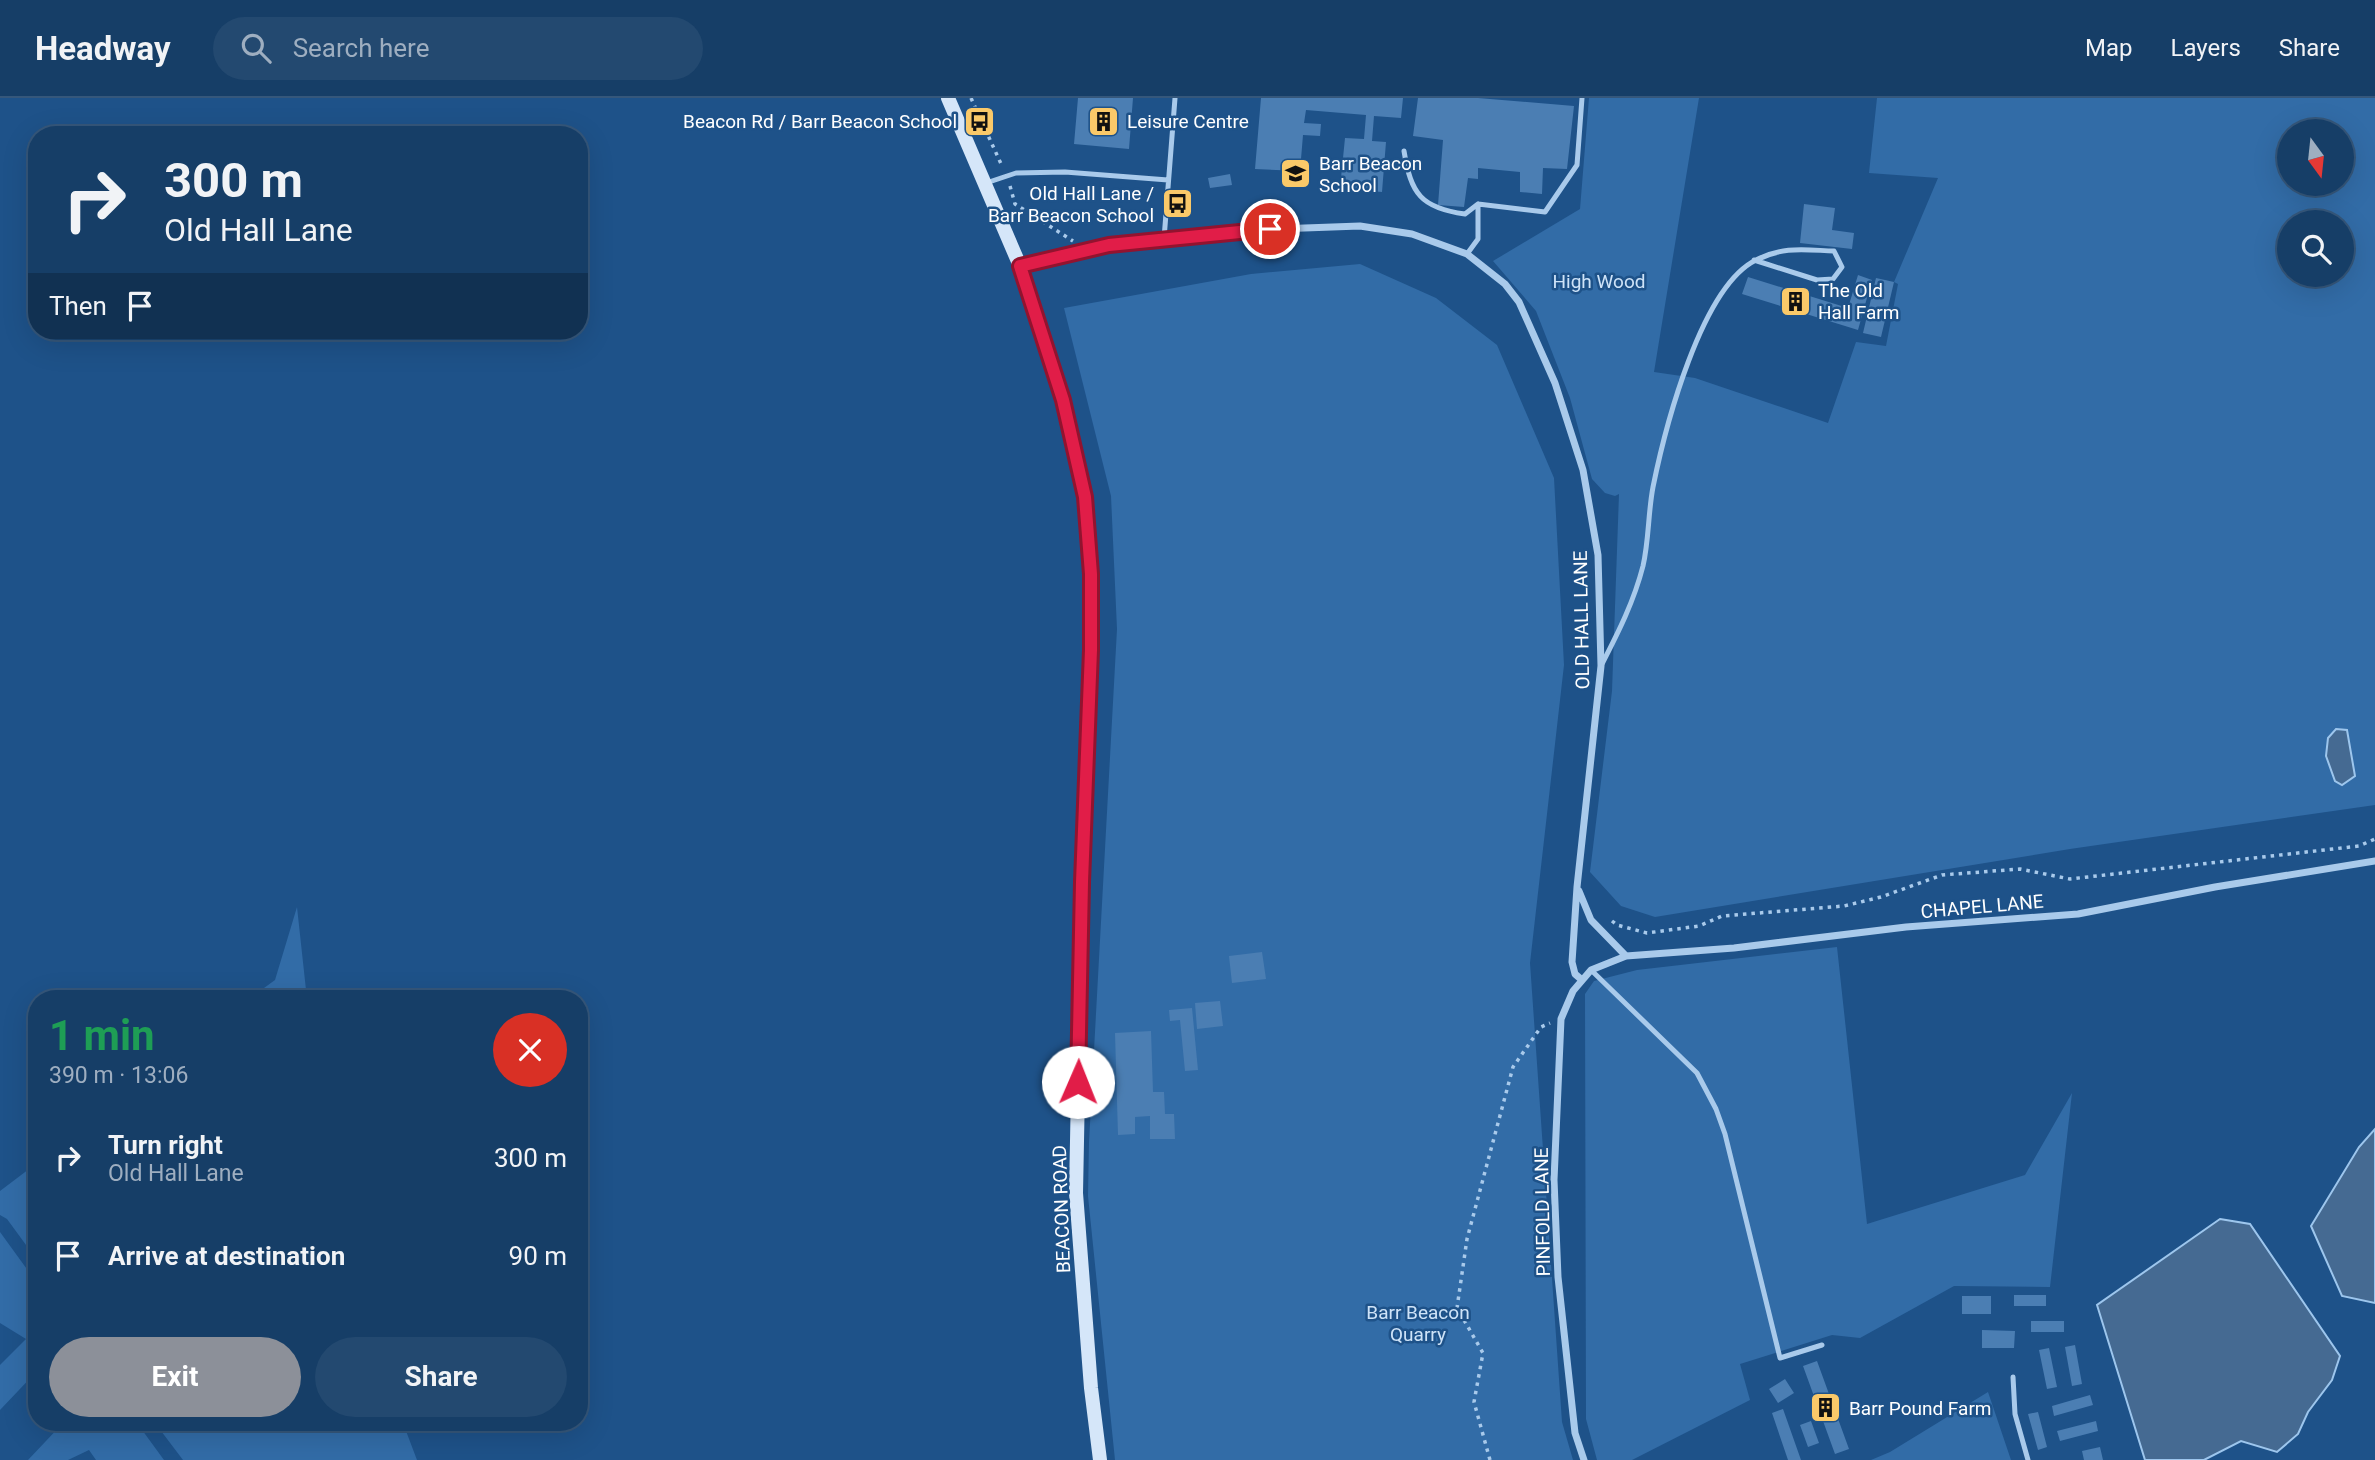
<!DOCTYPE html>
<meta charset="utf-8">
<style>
:root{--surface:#163e67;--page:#234970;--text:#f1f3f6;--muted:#9eaec0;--line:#35577b;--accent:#8c9099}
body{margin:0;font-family:Roboto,sans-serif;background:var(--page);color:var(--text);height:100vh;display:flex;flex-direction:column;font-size:26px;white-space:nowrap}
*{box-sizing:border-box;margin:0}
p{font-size:23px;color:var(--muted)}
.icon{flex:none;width:38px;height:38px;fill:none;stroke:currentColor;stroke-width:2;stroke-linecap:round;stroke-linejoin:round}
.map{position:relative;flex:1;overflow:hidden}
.details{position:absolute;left:28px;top:892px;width:560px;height:441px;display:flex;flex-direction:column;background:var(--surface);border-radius:28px;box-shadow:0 7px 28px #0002,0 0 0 2px var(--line)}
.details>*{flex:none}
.hud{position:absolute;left:28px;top:28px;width:560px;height:214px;border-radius:28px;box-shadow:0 7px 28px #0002,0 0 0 2px var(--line);background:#163e67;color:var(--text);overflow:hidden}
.needle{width:46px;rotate:165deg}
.tools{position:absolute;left:2277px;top:21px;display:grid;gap:14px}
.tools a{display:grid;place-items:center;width:77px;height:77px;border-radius:50%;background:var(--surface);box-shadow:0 7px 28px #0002,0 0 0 2px var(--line);font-size:35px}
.pin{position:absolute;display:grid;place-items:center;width:60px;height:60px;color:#fff;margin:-30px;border:4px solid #fff;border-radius:50%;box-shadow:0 2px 7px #0007}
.me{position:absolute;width:77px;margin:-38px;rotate:1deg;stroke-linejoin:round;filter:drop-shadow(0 0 5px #0008)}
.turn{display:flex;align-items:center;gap:24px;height:147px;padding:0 21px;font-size:32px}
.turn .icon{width:91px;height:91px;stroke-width:2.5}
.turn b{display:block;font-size:49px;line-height:60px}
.then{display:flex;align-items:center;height:66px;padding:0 21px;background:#0003;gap:14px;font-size:26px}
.round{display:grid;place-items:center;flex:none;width:74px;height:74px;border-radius:37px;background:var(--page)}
.summary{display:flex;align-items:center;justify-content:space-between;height:119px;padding:0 21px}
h1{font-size:42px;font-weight:700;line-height:52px;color:#1e9e55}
.primary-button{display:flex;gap:14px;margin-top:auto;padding:14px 21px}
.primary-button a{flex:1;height:80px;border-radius:42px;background:var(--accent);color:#fff;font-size:28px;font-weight:700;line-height:80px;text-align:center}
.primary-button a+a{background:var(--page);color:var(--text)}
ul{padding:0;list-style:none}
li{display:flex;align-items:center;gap:21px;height:98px;padding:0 21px}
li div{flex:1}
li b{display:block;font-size:26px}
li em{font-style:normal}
header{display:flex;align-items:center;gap:42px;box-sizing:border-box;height:98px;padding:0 35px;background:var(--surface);border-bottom:2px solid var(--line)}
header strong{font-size:33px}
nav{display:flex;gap:38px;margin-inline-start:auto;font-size:24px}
.search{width:490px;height:63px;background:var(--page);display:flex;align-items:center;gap:18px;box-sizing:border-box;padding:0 24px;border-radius:38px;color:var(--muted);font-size:26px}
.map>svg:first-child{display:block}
</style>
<header>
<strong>Headway</strong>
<div class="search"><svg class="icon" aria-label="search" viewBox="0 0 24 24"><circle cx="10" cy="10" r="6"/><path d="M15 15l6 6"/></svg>Search here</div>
<nav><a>Map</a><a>Layers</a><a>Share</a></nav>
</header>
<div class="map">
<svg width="2375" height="1362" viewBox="0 0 2375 1362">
<rect width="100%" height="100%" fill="#1e5289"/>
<path fill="#326ca7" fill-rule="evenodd" d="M1589 0H1699L1654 274 1695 280 1828 325 1856 244 1886 248 1898 186 1894 184 1938 80 1869 75 1877 0H2375V707L2070 751 1655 819 1621 808 1590 774 1612 593 1619 396 1615 398 1605 395 1592 381 1570 300 1536 213 1493 163 1580 111ZM2289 33H2342V86H2289ZM2289 124H2342V177H2289Z
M1360 166 1436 200 1497 247 1554 380 1564 567 1530 865 1562 1324 1573 1362H1115L1088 1098 1089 1044 1117 531 1111 398 1064 210 1251 176Z
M297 809 307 901H249L275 882Z
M1837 849 1867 1126 2025 1077 2072 995 2050 1189 1954 1188 1860 1240 1832 1237 1740 1266 1750 1302 1632 1362H1597L1586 1321 1585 896 1594 883 1637 872Z
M37 1065V1162L7 1121 0 1117V1093Z
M0 1134 37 1185V1273L0 1312V1267L26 1241 0 1225Z
M1988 1294 2011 1362H1871L1890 1354Z
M63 1325H137L164 1362H96L89 1352 68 1362H28Z
M155 1325H403L417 1362H183Z"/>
<path fill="#456a92" stroke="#9dc6ed" stroke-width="2" d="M2336 631 2347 632 2355 678 2342 687 2335 683 2326 658 2328 640Z
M2375 1031V1205L2342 1198 2311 1128 2359 1049Z
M2220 1121 2250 1126 2340 1258 2332 1282 2308 1314 2298 1336 2277 1354 2241 1343 2204 1362H2145L2097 1207Z"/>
<path fill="#4b7eb3" d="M1078 0H1133L1129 51 1074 46Z
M1261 0H1403L1401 20 1374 18 1372 43 1386 44 1382 94 1340 90 1345 40 1364 41 1366 17 1306 12 1304 25 1321 26 1320 38 1303 37 1300 73 1255 71Z
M1418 0H1478L1574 8 1567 71 1543 70 1542 96 1520 94V74L1478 70V81L1468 80 1464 109 1438 107 1443 42 1413 38Z
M1230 76 1232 87 1210 90 1208 80Z
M1804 106 1835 110 1832 132 1854 135 1852 151 1800 145Z
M1858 177 1872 182 1858 232 1742 196 1748 179 1848 210Z
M1876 180 1894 184 1881 239 1863 235Z
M1262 854 1266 881 1232 885 1229 858Z
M1220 903 1223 928 1197 931 1195 905Z
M1192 910 1198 972 1185 973 1180 922 1170 923 1169 912Z
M1151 933 1153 994H1164L1165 1016H1174L1175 1041H1150V1018L1135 1019V1036L1118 1037 1115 935Z
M2014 1197H2046V1208H2014Z
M1962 1198H1991V1216H1962Z
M2031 1223H2064V1234H2031Z
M1982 1232 2015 1233 2014 1250H1982Z
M2075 1247 2082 1286 2072 1288 2065 1249Z
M2049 1250 2057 1289 2047 1291 2039 1252Z
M1817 1263 1849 1351 1835 1356 1803 1268Z
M1785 1281 1794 1295 1778 1305 1769 1291Z
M2090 1297 2093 1307 2054 1318 2052 1308Z
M1783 1311 1801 1362H1788L1772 1315Z
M2038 1314 2047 1349 2038 1352 2028 1316Z
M1811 1323 1819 1345 1808 1349 1800 1327Z
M2096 1323 2098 1333 2060 1343 2057 1333Z
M2100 1349 2103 1362H2084L2082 1353Z"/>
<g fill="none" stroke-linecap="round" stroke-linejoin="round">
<path stroke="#a9caeb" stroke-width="3.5" stroke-dasharray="3.5 5" stroke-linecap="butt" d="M971 0 1002 68
M1010 88 1015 106 1073 143
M1612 823 1617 827 1647 835 1699 828 1722 818 1844 808 1881 799 1942 777 2020 771 2070 781 2359 748 2375 741
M1490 1362 1474 1304 1483 1255 1457 1210 1467 1141 1513 969 1541 929 1550 925"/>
<path stroke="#a9caeb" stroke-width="5" d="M1404 53C1411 96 1421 110 1465 116L1478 106
M986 85 1016 75 1065 74 1168 82
M1164 141 1175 0
M1467 156 1478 141V106L1545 114 1577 67 1582 0
M1602 566C1619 533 1634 503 1643 468 1649 442 1648 415 1653 389 1665 330 1701 189 1756 162 1784 148 1804 152 1834 153L1842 169 1833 181 1817 182 1754 162
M1591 872 1697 975 1716 1011 1725 1036 1780 1260 1822 1247
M2013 1279 2015 1316 2028 1362"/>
<path stroke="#a9caeb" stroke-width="7" d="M1020 168 1109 147 1248 132 1360 128 1412 136 1467 156 1505 186 1519 204 1555 285 1583 372 1598 457 1601 568 1577 789 1572 864 1575 876 1582 882
M1579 793 1591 822 1626 858
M1584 1362 1575 1335 1558 1179 1554 1082 1561 921 1573 893 1591 872 1626 858 1734 850 1906 829 2078 816 2215 789 2375 763"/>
<path stroke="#d5e6f9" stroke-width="14" d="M948 0 1020 168 1063 302 1085 399 1091 476V552L1082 784 1076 1095 1091 1290 1100 1362"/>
</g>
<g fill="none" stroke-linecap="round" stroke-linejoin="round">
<defs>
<path id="route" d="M1078 984 1082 784 1091 552V476L1085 399 1063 302 1020 168 1109 147 1270 131"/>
</defs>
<use href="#route" stroke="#92132f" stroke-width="18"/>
<use href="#route" stroke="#e11d48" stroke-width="12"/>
</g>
<defs>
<symbol id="bus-square" viewBox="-11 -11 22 22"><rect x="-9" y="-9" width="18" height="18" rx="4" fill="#fac969" stroke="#1e5289"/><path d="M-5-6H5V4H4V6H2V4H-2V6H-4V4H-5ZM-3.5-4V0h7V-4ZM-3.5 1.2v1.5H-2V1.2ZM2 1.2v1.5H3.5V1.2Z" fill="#111"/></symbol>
<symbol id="building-square" viewBox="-11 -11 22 22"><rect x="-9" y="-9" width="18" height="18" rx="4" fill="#fac969" stroke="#1e5289"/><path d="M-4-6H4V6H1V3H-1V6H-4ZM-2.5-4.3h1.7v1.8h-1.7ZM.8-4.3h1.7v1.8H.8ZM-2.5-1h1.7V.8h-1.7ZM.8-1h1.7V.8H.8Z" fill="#111"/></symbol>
<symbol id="school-square" viewBox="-11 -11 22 22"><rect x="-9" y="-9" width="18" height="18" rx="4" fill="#fac969" stroke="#1e5289"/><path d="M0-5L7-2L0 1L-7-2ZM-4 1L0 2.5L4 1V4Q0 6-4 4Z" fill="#111"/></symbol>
</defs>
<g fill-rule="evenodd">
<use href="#bus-square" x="962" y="6" width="35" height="35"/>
<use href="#building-square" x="1086" y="6" width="35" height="35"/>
<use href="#school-square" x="1278" y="58" width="35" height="35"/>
<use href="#bus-square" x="1160" y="88" width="35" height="35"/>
<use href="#building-square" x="1778" y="186" width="35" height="35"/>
<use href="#building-square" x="1808" y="1292" width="35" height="35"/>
</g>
<g text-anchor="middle" stroke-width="5" stroke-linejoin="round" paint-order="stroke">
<g font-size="19" fill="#fff" stroke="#1e5289" text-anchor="start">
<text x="957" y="30" text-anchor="end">Beacon Rd / Barr Beacon School</text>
<text x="1127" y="30">Leisure Centre</text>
<text x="1319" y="72">Barr Beacon<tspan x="1319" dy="22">School</tspan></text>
<text x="1154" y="102" text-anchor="end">Old Hall Lane /<tspan x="1154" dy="22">Barr Beacon School</tspan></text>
<text x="1818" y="199">The Old<tspan x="1818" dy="22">Hall Farm</tspan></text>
<text x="1849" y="1317">Barr Pound Farm</text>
</g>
<g font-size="19" fill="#cee3f8" stroke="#1e5289">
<text x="1599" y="190">High Wood</text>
<text x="1418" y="1221">Barr Beacon<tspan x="1418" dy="22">Quarry</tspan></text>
</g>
<g font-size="19" fill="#fff" stroke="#1e5289">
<text transform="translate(1581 522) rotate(-91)" y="7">OLD HALL LANE</text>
<text transform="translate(1982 808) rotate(-5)" y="7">CHAPEL LANE</text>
<text transform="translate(1061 1111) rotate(-92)" y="7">BEACON ROAD</text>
<text transform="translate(1542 1114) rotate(-91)" y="7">PINFOLD LANE</text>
</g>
</g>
</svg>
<div class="tools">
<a><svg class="needle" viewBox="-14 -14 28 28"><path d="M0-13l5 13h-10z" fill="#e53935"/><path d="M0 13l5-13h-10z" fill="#9eaec0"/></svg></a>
<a><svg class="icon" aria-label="search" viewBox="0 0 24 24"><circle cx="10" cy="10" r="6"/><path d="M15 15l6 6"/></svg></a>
</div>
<div class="pin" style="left:1270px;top:131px;background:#d93025"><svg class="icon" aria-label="arrive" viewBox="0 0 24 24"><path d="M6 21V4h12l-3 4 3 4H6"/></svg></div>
<svg class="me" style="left:1078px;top:984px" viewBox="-20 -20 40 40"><circle r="19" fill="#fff"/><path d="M0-13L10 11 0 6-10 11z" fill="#e11d48"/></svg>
<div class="hud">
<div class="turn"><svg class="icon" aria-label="right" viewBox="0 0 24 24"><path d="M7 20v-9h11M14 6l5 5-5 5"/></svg><div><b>300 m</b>Old Hall Lane</div></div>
<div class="then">Then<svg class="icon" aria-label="arrive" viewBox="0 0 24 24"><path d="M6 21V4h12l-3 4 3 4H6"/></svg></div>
</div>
<section class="details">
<div class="summary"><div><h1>1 min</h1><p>390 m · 13:06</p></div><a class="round" style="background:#d93025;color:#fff"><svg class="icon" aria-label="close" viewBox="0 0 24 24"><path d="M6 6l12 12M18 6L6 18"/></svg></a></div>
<ul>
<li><svg class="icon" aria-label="right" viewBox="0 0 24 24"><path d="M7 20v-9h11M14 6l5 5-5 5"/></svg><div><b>Turn right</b><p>Old Hall Lane</p></div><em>300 m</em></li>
<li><svg class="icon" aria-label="arrive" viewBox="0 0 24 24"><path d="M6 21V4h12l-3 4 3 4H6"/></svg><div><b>Arrive at destination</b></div><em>90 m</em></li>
</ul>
<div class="primary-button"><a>Exit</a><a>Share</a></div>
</section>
</div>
